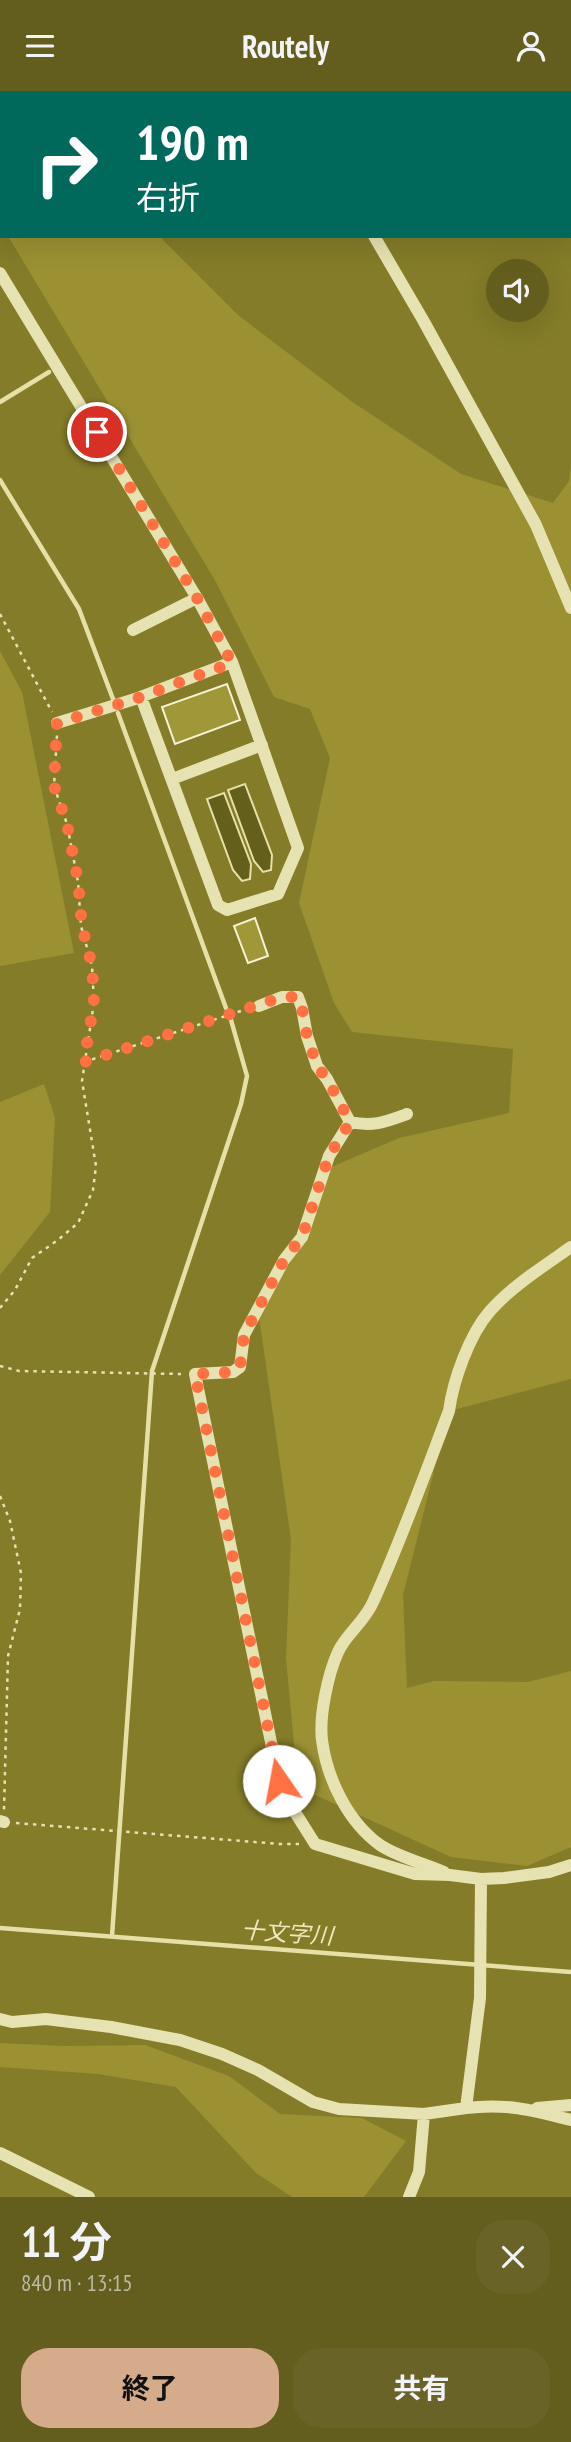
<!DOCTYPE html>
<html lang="ja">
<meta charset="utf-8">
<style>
:root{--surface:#635d1e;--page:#696327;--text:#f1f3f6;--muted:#bbbaa4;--accent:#d6ab8b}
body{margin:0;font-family:"PT Sans Narrow","Noto Sans JP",sans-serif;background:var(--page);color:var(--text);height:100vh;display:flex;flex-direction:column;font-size:26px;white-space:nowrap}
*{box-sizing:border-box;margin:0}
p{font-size:23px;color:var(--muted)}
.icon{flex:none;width:38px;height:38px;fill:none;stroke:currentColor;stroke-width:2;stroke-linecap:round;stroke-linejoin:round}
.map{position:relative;height:2106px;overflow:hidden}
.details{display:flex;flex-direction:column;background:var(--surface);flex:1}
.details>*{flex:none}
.top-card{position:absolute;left:0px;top:0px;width:572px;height:147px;box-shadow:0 7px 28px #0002;background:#00695c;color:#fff;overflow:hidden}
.buttons{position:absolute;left:486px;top:168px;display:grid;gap:14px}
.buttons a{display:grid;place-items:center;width:63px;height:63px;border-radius:50%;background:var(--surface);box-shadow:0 7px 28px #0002;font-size:35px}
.pin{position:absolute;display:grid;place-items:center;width:60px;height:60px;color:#fff;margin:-30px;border:4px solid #fff;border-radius:50%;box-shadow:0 2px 7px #0007}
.me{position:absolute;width:77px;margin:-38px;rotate:348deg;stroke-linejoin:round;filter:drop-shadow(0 0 5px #0008)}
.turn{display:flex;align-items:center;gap:24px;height:147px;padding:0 21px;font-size:32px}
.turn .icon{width:91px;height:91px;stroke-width:2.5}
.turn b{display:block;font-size:49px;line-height:60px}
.round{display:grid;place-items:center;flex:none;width:74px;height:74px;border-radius:28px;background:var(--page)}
.overview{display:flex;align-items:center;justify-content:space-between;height:119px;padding:0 21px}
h1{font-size:42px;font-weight:700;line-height:52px}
.primary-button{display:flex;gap:14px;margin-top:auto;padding:14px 21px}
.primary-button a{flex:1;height:80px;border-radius:28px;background:var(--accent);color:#111;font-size:28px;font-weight:700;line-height:80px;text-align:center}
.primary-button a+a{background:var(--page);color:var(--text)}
header{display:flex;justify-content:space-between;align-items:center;height:91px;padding:0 21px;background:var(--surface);font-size:32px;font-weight:700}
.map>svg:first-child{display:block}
</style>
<header><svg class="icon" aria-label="menu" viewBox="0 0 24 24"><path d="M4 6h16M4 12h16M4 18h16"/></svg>Routely<svg class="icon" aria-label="person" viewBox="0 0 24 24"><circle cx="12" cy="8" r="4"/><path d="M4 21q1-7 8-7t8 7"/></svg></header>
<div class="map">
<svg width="571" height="2106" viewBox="0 0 571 2106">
<rect width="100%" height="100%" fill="#847c28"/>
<path fill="#9b9133" d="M8 145H159L238 224 351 310 461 383 553 412 569 390 571 375V1288L449 1320 403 1504 407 1597 434 1590 528 1591 571 1580V1756L527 1775 451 1766 298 1696 286 1567 291 1449 259 1226 309 1139 329 1077 399 1047 509 1022 513 958 352 941 334 912 299 812 330 667 310 618 274 606 216 491Z
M0 560 22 601 74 862 0 875Z
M44 993 55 1027 50 1121 0 1184V1011Z
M0 1952 65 1955 145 1954 229 1985 280 2023 362 2027 406 2050 364 2106H292L256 2082 176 1996 98 1983 0 1976Z"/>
<path fill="#655f1c" stroke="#e7e0a6" stroke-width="2" d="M245 693 272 764 271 779 263 781 254 770 228 699Z
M224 702 251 773 250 788 242 790 233 779 207 708Z"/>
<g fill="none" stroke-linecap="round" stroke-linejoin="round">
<path stroke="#e7e0a6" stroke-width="4.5" d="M0 311 49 281
M0 389 79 518 113 608
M118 622 226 917
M0 1837 571 1881
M112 1845 152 1280 241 1013 247 985 231 929"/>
</g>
<path fill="#a09739" stroke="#f6f2d5" stroke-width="2" d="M227 593 240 629 175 653 162 616Z
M255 827 268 865 248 872 234 835Z"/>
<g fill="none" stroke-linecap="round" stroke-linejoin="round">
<path stroke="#e7e2b2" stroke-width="2.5" stroke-dasharray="3.5 5" stroke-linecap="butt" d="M0 523 52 621
M84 971 247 918
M0 1217 15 1199 32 1167 58 1149 78 1132 93 1099 96 1075 82 990 94 911 92 875 81 835 78 791 67 733 54 695 57 644
M0 1275 19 1280 181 1283
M0 1405 10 1430 21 1482 20 1518 8 1565 4 1719
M16 1732 280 1753H299"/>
<path stroke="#e7e2b2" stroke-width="12" d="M288 0 289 2
M374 145 423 229 536 434 571 517
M0 182 197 507 232 571 298 757 278 803 227 819 218 814 141 606
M133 539 197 507
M57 632 135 608 232 571
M172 688 262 654
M259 915 282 906H298L302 917 307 945 317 975 327 988 350 1031 329 1065 302 1146 284 1169 244 1244 240 1276 233 1281 195 1283 279 1690 288 1710 315 1753 415 1783 450 1784 481 1788 504 1787 549 1781 571 1774
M350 1031C373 1036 385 1031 407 1023
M0 1730 4 1731
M444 1781C425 1773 396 1765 380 1754 348 1731 327 1688 322 1649 319 1625 328 1583 338 1561 346 1543 365 1531 374 1509 402 1447 425 1383 449 1320 453 1290 469 1244 490 1220 512 1195 544 1175 571 1156
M481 1788 480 1907 466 2017C506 2012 532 2019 571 2029
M0 1928 12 1931 46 1928 111 1936 180 1949 222 1963 258 1979 313 2011 339 2018 424 2023 466 2017
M537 2017 571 2014
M0 2062 89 2106
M409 2106 419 2081 424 2023"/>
</g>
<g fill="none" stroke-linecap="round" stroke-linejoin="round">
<path stroke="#ff7043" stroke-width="12" stroke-dasharray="0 21.6" d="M97 341 197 507 232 572 135 608 57 632 54 695 67 733 78 790 82 835 92 875 94 911 84 971 282 906H298L302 917 307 945 317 975 327 988 350 1031 329 1065 302 1146 284 1169 244 1244 240 1276 233 1281 195 1283 279 1690"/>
</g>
<g text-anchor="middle" stroke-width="7" stroke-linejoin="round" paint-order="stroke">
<g font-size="23" font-style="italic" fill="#eee9bd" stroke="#847c28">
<text transform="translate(287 1842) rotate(4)" y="8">十文字川</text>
</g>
</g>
</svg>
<div class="buttons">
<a><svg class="icon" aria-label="sound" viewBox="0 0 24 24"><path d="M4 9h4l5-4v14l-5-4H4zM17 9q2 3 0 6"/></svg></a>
</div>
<div class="pin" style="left:97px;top:341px;background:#d93025"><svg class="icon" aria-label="arrive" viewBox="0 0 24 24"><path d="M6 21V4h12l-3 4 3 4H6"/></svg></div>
<svg class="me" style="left:279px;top:1690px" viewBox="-20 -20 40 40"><circle r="19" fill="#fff"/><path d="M0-13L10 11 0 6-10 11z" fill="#ff7043"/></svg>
<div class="top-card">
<div class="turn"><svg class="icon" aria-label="right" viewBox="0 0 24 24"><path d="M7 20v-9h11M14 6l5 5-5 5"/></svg><div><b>190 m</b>右折</div></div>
</div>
</div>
<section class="details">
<div class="overview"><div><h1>11 分</h1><p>840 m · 13:15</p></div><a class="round"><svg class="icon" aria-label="close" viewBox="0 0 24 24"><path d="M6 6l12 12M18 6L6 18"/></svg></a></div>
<div class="primary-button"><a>終了</a><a>共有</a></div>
</section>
